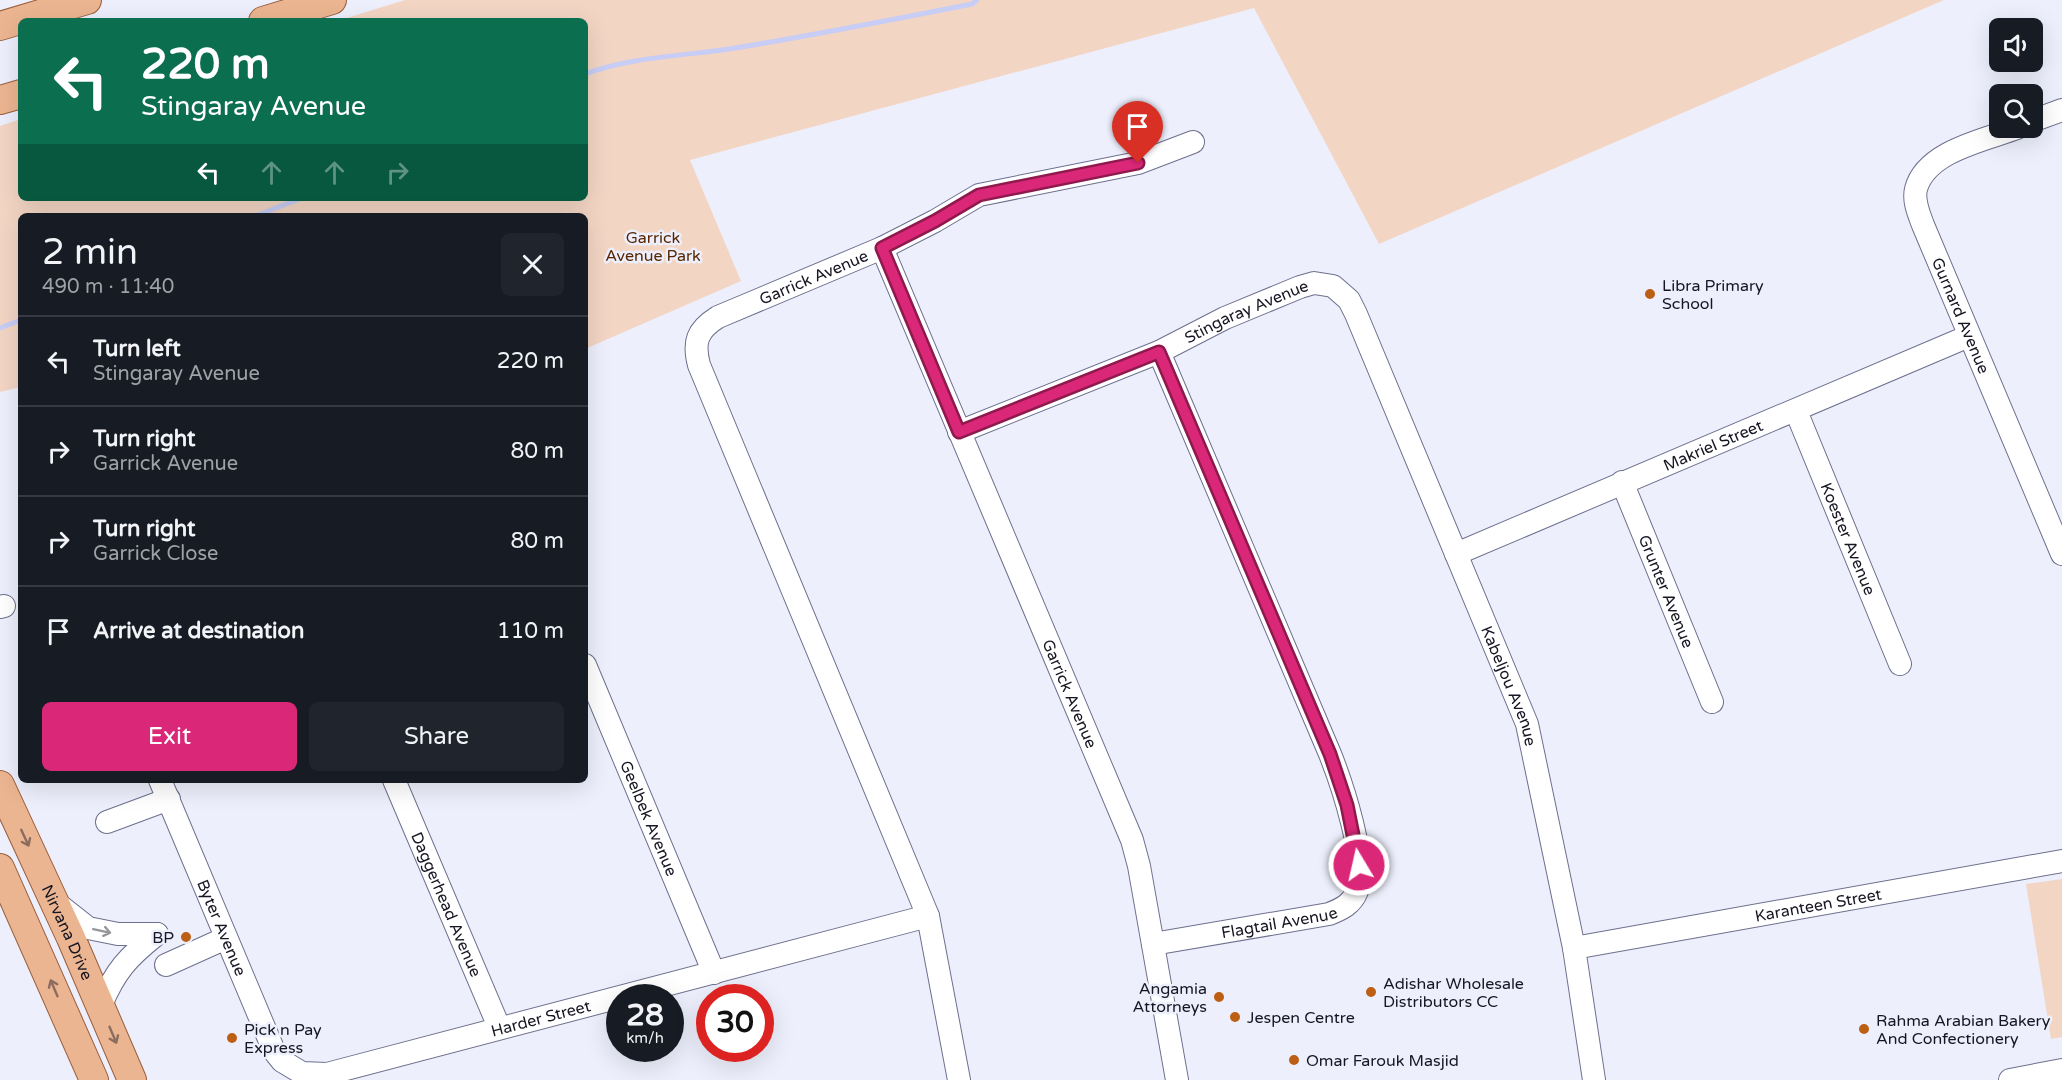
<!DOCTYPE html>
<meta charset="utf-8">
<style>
:root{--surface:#171b24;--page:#20242c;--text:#f1f3f6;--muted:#9ea1a6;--line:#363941;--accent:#db2777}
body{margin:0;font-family:"Varela Round",sans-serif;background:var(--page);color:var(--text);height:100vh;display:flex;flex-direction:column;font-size:22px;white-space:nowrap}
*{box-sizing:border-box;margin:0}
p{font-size:20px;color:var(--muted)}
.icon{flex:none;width:33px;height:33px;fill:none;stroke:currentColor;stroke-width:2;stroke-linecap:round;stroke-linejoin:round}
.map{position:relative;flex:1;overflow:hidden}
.sheet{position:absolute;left:18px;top:213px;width:570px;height:570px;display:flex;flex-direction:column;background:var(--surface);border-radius:9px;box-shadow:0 6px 24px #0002}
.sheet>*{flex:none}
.hud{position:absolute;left:18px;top:18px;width:570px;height:183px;border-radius:9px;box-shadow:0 6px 24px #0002;background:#0b6e4f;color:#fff;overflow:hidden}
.tools{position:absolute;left:1989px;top:18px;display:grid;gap:12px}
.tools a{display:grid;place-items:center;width:54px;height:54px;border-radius:9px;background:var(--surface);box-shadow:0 6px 24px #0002;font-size:30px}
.speed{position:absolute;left:606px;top:984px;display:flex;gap:12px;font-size:30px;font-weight:700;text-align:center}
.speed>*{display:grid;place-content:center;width:78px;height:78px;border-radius:50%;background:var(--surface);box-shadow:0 6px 24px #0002;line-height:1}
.speed small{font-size:15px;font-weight:400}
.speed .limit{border:9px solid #d22;background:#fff;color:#111}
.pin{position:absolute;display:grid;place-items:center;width:51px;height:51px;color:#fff;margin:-62px -26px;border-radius:50% 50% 50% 0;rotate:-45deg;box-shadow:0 0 6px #0007}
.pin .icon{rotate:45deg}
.me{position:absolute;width:66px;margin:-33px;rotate:351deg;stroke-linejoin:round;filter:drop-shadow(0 0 4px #0008)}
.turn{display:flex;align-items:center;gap:21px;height:126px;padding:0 24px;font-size:27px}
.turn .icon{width:78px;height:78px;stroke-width:2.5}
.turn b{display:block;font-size:42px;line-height:51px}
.lanes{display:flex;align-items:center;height:57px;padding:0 24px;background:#0003;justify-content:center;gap:30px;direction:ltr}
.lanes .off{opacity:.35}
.round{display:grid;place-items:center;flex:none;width:63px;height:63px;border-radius:9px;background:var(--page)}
.head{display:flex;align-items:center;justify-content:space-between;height:102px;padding:0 24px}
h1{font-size:36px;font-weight:600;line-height:45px}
.cta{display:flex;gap:12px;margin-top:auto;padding:12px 24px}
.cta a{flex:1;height:69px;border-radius:9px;background:var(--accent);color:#fff;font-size:24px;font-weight:600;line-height:69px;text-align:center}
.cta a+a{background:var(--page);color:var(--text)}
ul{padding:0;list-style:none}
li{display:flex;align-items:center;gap:18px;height:90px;padding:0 24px;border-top:2px solid var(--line)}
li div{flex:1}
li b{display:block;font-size:22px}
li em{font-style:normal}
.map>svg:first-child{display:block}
</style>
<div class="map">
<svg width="2062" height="1080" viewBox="0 0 2062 1080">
<rect width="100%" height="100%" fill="#edeffc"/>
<path fill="#f3d5c4" d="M405 0H1944L1379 244 1254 8 690 160 741 281 585 349V216H21V387L0 392V126L21 119V198H585V21H337Z
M2062 879V1037L2051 1039 2026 884Z"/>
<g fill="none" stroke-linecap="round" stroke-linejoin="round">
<path stroke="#c7cdf4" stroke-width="5" d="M585 74C631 57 681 56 729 49 810 36 891 20 972 4L977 0
M255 216 302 198
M0 328 21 320"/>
<defs>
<g id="minor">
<path d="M2032 121 2062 110"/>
<path id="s1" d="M2017 128C1985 140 1926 151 1916 189 1913 201 1919 214 1923 225L2062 554"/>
<path d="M882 248 935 221 979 195 1138 163 1193 142"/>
<path id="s2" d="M1796 411 1900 664"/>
<path id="s3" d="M959 432 1159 352 1225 318 1300 287 1314 283 1333 286 1349 300 1356 314 1527 724 1574 948 1594 1080"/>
<path id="s4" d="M1622 482 1712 702"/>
<path id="s5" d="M1456 554 1969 336"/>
<path d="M0 607 4 606"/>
<path id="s6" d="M585 665 714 973"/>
<path id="s7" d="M160 780 274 1051 282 1061 302 1073 327 1074 928 916"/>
<path id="s8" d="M394 780 499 1027"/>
<path d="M107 822 169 799"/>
<path d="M55 902 88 928 118 934H157"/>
<path id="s9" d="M1153 944 1329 914C1342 909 1352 904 1357 891 1368 862 1342 784 1330 754L1159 352"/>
<path id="s10" d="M1574 948 2062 861"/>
<path d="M166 965 226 938"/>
<path d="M101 1005C115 971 128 957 157 934"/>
<path id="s11" d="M959 1080 928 916 699 365C693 342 697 330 718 317L882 248 1132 840 1139 866 1177 1080"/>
<path d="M2010 1080 2062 1070"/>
</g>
<g id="major">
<path d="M263 21 332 0"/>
<path d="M0 26 87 0"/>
<path d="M0 100 21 94"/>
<path id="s12" d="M0 785 71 938 132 1080"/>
<path d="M0 868 94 1080"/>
</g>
</defs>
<use href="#minor" stroke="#6d708e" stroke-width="24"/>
<use href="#major" stroke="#995d3a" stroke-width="30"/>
<use href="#minor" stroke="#fff" stroke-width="22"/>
<use href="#major" stroke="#ecb591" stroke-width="28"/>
</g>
<defs><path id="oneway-shaft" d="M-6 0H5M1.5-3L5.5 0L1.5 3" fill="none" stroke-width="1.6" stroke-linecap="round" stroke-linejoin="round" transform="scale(1.5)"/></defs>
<g stroke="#8b6d5f">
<use href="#oneway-shaft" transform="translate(25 838) rotate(65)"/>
<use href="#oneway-shaft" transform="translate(54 988) rotate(-113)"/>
<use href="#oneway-shaft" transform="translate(113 1035) rotate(67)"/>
</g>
<use stroke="#96969b" href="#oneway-shaft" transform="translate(102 931) rotate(12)"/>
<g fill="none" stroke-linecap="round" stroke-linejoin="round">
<defs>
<path id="route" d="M1138 163 979 195 935 221 882 248 959 432 1159 352 1330 754 1347 805 1359 865"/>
</defs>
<use href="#route" stroke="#8e194d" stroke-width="15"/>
<use href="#route" stroke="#db2777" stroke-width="10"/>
</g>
<g fill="#bc5e14" stroke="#edeffc" stroke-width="2">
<circle cx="1650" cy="294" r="6"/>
<circle cx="186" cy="937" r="6"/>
<circle cx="1371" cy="992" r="6"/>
<circle cx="1219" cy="997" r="6"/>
<circle cx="1235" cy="1017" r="6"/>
<circle cx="1864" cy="1029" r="6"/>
<circle cx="232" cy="1038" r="6"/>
<circle cx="1294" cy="1060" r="6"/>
</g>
<g text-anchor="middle" stroke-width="5" stroke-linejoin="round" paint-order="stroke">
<g font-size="16" fill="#582702" stroke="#edeffc">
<text x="653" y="243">Garrick<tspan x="653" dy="18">Avenue Park</tspan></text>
</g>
<g font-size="16" fill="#151621" stroke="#edeffc">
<text dy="6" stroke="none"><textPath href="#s11" startOffset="924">Garrick Avenue</textPath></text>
<text dy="6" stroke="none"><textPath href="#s3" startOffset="312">Stingaray Avenue</textPath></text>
<text dy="6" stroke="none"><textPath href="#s1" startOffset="258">Gurnard Avenue</textPath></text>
<text dy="6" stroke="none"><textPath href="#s5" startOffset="279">Makriel Street</textPath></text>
<text dy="6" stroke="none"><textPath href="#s2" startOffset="138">Koester Avenue</textPath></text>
<text dy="6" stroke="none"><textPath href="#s4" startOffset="118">Grunter Avenue</textPath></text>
<text dy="6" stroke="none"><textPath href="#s3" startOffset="844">Kabeljou Avenue</textPath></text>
<text dy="6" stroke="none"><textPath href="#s11" startOffset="1482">Garrick Avenue</textPath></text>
<text dy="6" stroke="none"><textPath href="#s6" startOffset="166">Geelbek Avenue</textPath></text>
<text dy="6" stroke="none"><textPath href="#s8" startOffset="135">Daggerhead Avenue</textPath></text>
<text dy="6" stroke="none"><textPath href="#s10" startOffset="248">Karanteen Street</textPath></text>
<text dy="6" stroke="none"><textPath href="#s9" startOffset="128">Flagtail Avenue</textPath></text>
<text dy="6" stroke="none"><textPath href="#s7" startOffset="160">Byter Avenue</textPath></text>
<text dy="6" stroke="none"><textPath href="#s12" startOffset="162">Nirvana Drive</textPath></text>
<text dy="6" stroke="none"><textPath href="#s7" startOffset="576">Harder Street</textPath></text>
</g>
<g font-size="16" fill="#151621" stroke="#edeffc" text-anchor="start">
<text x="1662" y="291">Libra Primary<tspan x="1662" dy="18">School</tspan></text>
<text x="174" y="943" text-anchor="end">BP</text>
<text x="1383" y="989">Adishar Wholesale<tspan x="1383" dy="18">Distributors CC</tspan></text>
<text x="1207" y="994" text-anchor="end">Angamia<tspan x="1207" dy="18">Attorneys</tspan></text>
<text x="1247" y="1023">Jespen Centre</text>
<text x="1876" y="1026">Rahma Arabian Bakery<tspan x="1876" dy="18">And Confectionery</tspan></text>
<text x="244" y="1035">Pick n Pay<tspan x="244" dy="18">Express</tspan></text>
<text x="1306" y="1066">Omar Farouk Masjid</text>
</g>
</g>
</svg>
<div class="tools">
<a><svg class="icon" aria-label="sound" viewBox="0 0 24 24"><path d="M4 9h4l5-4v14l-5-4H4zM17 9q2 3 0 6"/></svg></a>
<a><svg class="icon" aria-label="search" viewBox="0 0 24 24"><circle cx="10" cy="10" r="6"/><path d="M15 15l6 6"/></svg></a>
</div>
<div class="speed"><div>28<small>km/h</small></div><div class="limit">30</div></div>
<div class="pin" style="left:1138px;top:163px;background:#d93025"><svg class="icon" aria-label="arrive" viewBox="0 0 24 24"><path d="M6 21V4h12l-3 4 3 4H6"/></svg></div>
<svg class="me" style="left:1359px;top:865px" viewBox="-20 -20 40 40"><circle r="17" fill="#db2777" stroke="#fff" stroke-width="3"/><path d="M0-11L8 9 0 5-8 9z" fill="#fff"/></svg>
<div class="hud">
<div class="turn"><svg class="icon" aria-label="left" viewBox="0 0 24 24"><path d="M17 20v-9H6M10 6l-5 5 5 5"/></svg><div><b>220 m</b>Stingaray Avenue</div></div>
<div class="lanes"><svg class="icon" aria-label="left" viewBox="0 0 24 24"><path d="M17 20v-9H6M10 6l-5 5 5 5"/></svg><svg class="icon off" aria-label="ahead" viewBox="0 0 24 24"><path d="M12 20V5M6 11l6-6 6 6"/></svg><svg class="icon off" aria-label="ahead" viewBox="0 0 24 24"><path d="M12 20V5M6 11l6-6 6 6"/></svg><svg class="icon off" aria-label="right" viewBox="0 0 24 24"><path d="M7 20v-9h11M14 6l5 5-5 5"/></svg></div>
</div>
<section class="sheet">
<div class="head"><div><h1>2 min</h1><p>490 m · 11:40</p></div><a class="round"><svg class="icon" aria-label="close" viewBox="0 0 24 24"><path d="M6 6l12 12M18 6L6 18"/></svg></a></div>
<ul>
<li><svg class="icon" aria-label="left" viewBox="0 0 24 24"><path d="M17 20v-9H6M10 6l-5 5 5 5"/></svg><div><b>Turn left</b><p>Stingaray Avenue</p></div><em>220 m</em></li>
<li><svg class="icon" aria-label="right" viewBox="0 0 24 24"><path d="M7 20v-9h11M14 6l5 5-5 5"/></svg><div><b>Turn right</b><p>Garrick Avenue</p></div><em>80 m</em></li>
<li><svg class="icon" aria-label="right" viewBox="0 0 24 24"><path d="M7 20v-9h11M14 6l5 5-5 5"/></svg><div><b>Turn right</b><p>Garrick Close</p></div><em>80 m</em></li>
<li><svg class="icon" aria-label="arrive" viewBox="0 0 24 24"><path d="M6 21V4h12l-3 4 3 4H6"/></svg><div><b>Arrive at destination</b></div><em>110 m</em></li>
</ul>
<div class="cta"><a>Exit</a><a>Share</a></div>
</section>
</div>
